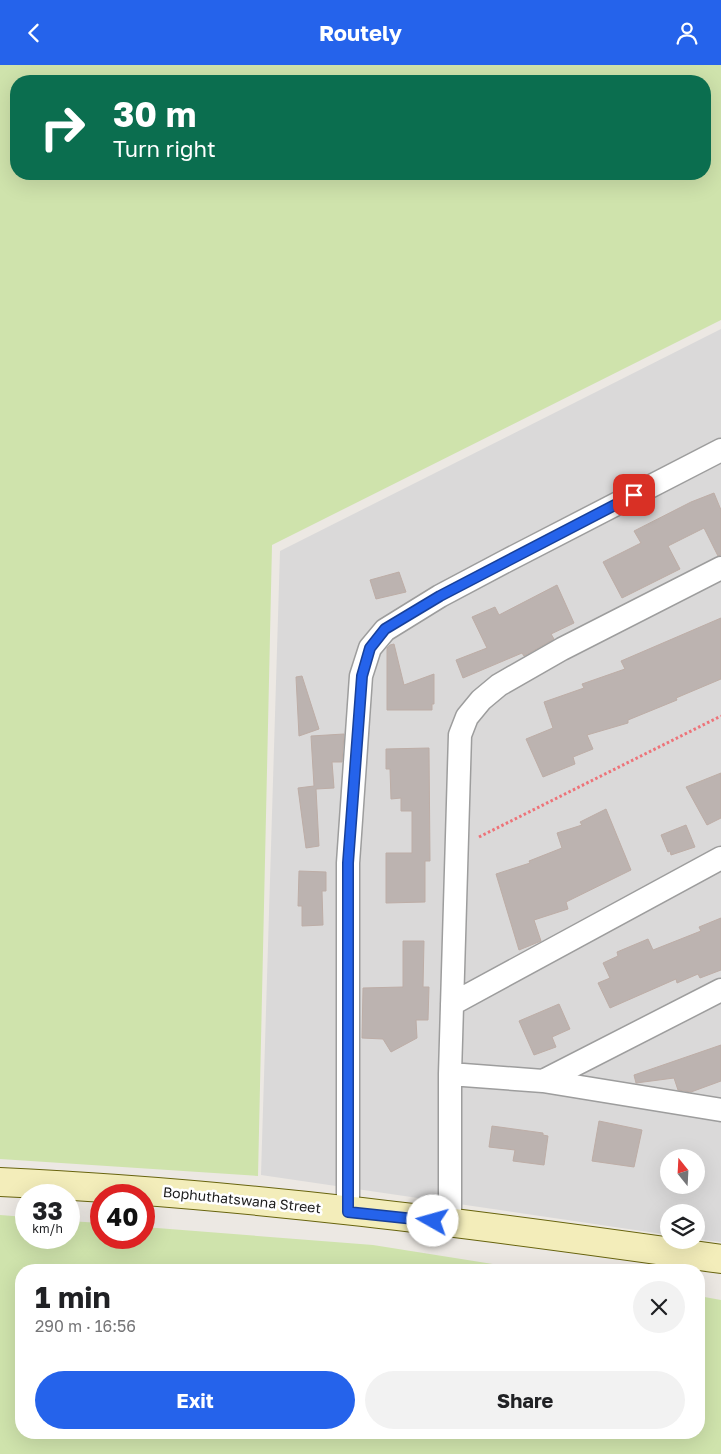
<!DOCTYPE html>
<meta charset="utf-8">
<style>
:root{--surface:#fff;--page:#f2f2f2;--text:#202124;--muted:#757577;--accent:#2563eb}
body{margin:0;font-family:"Golos Text",sans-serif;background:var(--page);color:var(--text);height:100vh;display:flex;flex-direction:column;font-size:19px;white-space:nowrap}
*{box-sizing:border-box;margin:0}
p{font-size:16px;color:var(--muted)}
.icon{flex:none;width:28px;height:28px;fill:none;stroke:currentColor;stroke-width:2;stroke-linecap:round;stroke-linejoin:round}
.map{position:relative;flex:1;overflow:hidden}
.drawer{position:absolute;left:15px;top:1199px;width:690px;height:175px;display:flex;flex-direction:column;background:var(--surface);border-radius:20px;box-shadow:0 5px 20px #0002}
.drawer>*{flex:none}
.hud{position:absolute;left:10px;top:10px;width:701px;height:105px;border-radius:20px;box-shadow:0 5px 20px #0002;background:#0b6e4f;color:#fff;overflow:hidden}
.needle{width:32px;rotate:342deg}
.controls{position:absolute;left:660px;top:1084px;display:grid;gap:10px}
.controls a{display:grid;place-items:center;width:45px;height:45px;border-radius:50%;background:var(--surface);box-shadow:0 5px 20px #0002;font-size:25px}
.speed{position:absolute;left:15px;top:1119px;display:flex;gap:10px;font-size:25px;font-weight:700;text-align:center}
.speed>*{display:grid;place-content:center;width:65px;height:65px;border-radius:50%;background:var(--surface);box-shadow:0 5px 20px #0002;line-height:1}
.speed small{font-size:12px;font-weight:400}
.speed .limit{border:8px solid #d22;background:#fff;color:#111}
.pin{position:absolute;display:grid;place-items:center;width:42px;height:42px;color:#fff;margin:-21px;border-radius:10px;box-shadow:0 2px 8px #0006}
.me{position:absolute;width:55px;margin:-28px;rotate:277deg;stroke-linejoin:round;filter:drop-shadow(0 0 4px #0008)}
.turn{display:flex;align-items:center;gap:18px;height:105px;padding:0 20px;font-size:22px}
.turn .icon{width:65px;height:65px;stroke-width:2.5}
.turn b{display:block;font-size:35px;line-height:42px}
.round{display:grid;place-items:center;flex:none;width:52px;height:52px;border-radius:26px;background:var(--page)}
.overview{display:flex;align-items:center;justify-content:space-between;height:85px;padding:0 20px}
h1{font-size:30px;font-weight:700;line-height:38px}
.button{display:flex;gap:10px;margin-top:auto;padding:10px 20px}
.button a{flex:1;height:58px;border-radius:30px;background:var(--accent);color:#fff;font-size:20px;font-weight:700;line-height:58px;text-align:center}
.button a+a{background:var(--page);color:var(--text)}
header{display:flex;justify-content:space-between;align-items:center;height:65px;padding:0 20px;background:var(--accent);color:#fff;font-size:22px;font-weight:700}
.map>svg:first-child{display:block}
</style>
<header><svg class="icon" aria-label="back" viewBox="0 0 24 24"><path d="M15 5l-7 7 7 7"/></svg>Routely<svg class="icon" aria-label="person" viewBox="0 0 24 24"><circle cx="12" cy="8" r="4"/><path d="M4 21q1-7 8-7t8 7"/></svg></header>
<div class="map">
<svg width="721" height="1389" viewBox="0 0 721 1389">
<rect width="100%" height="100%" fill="#ece8e3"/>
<path fill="#dad9d9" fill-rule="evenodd" d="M721 264V1177L696 1174V1148H669V1170L261 1110 280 486ZM669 1092H696V1120H669Z"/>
<path fill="#cfe3ac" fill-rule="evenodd" d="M0 0H721V255L272 480 258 1111 0 1094ZM16 16H705V109H16Z
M0 1150 26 1152V1172H69V1156L101 1158V1172H144V1162L373 1180 531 1205H21V1368H699V1231L721 1235V1389H0Z"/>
<path fill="#bcb3b0" stroke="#bdada6" d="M714 428 721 445V490L718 491 704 463 668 481 680 504 622 533 603 497 641 478 634 466 691 437Z
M399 507 406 527 376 534 370 515Z
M557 520 574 558 551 569 554 574 524 591 522 588 463 613 456 595 487 583 472 552 495 542 499 550Z
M721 553V614L676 633 677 635 628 655V658L587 670 593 684 573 692 575 699 543 712 526 674 553 663 544 637 584 623 582 619 625 604 621 596Z
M394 579 404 620 434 609V639H432V645H387V583L390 580Z
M302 611 319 664 299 671 296 612Z
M344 669 342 697H332L334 723 316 724 319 781 306 783 298 723 314 721 311 671Z
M429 683 430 796H425V837L386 838V788H412V746H401V733L391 734 390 704H386V684Z
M721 708V753L707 760 686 722Z
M606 744 631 805 566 837 568 844 534 855 541 876 519 885 496 809 530 798 529 796 562 783 557 768 582 760 580 757Z
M686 760 695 782 671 790 670 786 668 787 661 770Z
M299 806 326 807V826H322L323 860 302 861V841H298Z
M721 853V905L700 913 698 909 677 918 676 914 610 943 598 918 610 913 603 898 618 891 617 887 648 874 653 885 701 866 699 862Z
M403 876H424L423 922H429L428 955H416L417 973 391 987 383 974 362 973 363 923 403 922Z
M559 939 570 964 552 972 556 982 534 990 519 956Z
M721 980V1016L691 1027 678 1025 674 1013 636 1018 634 1010Z
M599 1056 642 1065 634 1102 592 1096Z
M492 1061 543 1068V1070L548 1071 544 1100 513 1096 515 1085 489 1082Z"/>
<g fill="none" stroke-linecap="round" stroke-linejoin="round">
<defs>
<path id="street" d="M452 939 721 793
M450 1009 543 1016 721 1045
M543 1016 721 925
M348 1147V798L361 611 370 583 385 565 440 531 506 496 721 385
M450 1159V1009L460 670 467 652 481 635 499 620 562 584 721 503"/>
<path id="secondary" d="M0 1117C241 1128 482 1160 721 1194"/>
</defs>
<use href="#street" stroke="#9d9d9d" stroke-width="25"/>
<use href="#secondary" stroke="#68640e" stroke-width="30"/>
<path stroke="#ed7379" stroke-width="3" stroke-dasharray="2.5 2.5" stroke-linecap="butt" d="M479 772 721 651"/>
<use href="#street" stroke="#fff" stroke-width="22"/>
<use href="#secondary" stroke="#f3edba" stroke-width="28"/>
</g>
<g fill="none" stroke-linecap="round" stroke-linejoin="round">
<defs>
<path id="route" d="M433 1156 348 1147V798L362 611 370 583 385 564 440 531 634 430"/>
</defs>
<use href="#route" stroke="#184099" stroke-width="12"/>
<use href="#route" stroke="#2563eb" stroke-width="9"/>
</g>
<g text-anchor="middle" stroke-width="5" stroke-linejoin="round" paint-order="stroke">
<g font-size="14" fill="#1c1c1c" stroke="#fff">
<text transform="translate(242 1135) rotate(6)" y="5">Bophuthatswana Street</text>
</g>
</g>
</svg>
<div class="controls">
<a><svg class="needle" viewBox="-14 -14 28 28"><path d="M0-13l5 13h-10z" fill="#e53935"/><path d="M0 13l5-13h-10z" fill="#757577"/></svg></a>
<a><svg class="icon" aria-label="layers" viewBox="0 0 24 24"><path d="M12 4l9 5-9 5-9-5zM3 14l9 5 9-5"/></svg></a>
</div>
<div class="speed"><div>33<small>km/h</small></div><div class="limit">40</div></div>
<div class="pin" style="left:634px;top:430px;background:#d93025"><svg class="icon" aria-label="arrive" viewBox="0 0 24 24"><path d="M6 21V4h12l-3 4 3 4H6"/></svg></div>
<svg class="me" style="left:433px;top:1156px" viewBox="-20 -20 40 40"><circle r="19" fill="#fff"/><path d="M0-13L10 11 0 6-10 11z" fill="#2563eb"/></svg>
<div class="hud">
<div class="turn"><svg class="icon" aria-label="right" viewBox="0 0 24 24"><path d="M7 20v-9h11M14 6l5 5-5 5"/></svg><div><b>30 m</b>Turn right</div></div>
</div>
<section class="drawer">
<div class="overview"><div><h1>1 min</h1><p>290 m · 16:56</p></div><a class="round"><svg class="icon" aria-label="close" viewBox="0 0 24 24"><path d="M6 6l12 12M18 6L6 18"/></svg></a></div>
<div class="button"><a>Exit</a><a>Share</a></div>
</section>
</div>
